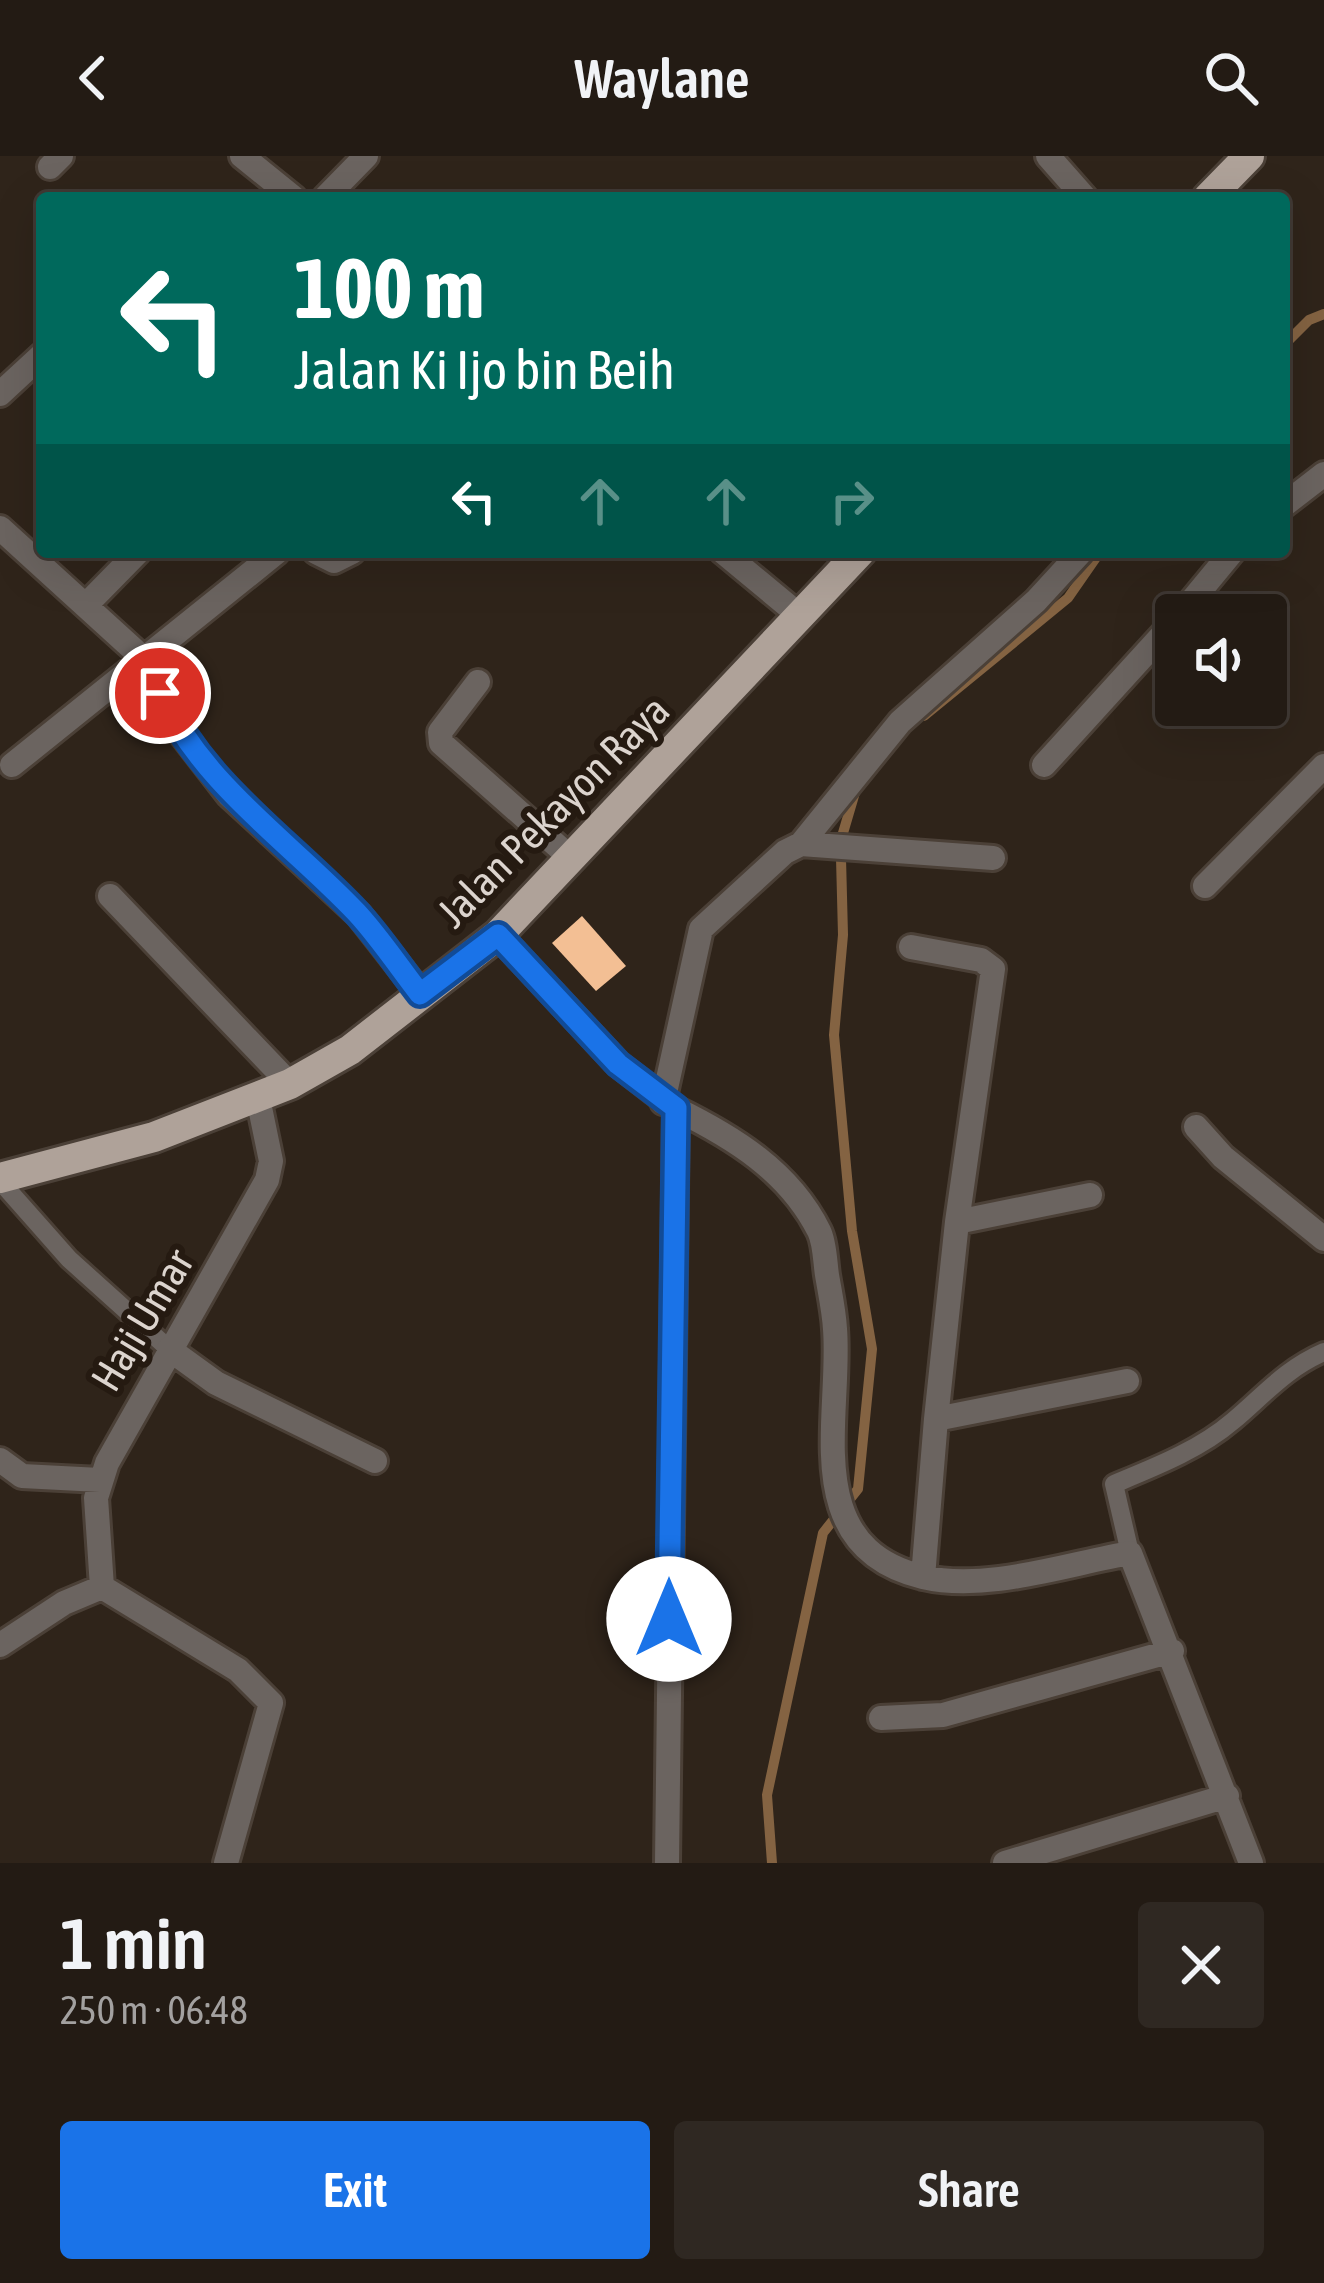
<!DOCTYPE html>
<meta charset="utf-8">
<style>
:root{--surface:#231b14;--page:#2f2822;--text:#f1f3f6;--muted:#a3a1a0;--line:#403934;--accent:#1a73e8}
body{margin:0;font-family:"Asap Condensed",sans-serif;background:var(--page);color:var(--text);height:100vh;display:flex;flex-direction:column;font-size:45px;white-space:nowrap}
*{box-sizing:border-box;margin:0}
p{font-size:39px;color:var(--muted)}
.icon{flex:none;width:66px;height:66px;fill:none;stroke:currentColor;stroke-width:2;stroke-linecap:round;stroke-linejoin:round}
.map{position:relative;height:1707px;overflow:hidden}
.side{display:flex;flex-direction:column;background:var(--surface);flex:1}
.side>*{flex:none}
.hud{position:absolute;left:36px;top:36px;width:1254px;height:366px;border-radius:12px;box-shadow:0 12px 48px #0002,0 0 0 3px var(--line);background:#00695c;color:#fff;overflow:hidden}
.controls{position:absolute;left:1155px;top:438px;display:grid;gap:24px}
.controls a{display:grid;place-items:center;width:132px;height:132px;border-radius:12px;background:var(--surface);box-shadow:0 12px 48px #0002,0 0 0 3px var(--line);font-size:60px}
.pin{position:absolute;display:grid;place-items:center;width:102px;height:102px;color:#fff;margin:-51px;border:6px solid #fff;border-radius:50%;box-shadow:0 3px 12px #0007}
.me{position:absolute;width:132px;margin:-66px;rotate:0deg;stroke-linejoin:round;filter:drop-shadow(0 0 9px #0008)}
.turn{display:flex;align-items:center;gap:42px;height:252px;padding:0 60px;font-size:54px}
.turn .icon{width:156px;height:156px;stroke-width:2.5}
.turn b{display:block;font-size:84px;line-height:102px}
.lanes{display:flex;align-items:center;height:114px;padding:0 60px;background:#0003;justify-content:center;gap:60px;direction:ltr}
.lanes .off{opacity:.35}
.round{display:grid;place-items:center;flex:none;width:126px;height:126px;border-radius:12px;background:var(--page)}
.head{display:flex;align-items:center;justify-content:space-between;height:204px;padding:0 60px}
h1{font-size:72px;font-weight:600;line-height:90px}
.button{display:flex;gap:24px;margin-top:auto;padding:24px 60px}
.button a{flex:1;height:138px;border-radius:12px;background:var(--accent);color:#fff;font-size:48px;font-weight:600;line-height:138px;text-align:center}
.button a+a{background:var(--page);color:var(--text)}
header{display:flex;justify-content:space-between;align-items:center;height:156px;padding:0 60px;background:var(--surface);font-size:54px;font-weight:600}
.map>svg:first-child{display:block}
</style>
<header><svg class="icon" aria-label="back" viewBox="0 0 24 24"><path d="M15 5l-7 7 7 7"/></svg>Waylane<svg class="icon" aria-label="search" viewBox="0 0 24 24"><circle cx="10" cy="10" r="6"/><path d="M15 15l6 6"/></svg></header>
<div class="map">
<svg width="1324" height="1707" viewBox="0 0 1324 1707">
<rect width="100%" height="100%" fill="#2f241a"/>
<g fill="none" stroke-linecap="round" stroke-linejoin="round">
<path stroke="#846342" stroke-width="10" d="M1284 189 1309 164 1324 158
M924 560 1068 442 1100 396
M843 677 856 633
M772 1707 767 1639 823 1377 858 1333 872 1193 852 1075 834 879 843 779 841 702"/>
</g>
<path fill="#f3bf94" d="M582 760 626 810 596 835 552 787Z"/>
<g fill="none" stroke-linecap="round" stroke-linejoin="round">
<defs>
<path id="service" d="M0 1025 69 1103 169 1193
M1130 1397 1114 1328C1155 1311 1199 1294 1233 1265 1264 1239 1285 1213 1324 1196"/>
<path id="minor" d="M242 0 294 42
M1048 0 1085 42
M50 11 61 0
M325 42 366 0
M0 238 42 199
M1284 349 1324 318
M0 372 144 503 177 572 229 639 359 759 420 837
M316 396 334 405 352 396
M723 396 799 459
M86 449 138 396
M1180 459 1232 396
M478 526 440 576 441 587 572 703
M12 609 277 396
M1044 609 1176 464
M801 688 900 566 1036 445 1081 396
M1205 730 1324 610
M110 740 290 928
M911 791 981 804 993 813 957 1066
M663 946 701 773 785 696 801 688 993 702
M676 953C733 981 789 1015 819 1075 825 1087 825 1106 827 1119 830 1137 834 1155 835 1173 842 1261 797 1391 923 1421 986 1436 1067 1408 1130 1397L1251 1707
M1196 971 1223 1001 1324 1083
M1090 1039 957 1066 936 1263 1127 1225
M169 1193 216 1227 375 1305
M0 1304 22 1320 100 1324
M923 1421 936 1263
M102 1431 96 1342 107 1307 267 1024 271 1005 258 942
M102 1431 238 1514 271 1547 226 1707
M0 1489 64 1447 102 1431
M881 1562 943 1559 1172 1495
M1005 1707 1227 1640"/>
<path id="tertiary" d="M498 779 618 908 676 953 667 1707"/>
<path id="primary" d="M1208 42 1249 0
M0 1022 154 981 290 928 350 894 498 779 860 396"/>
</defs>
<use href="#service" stroke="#4b4037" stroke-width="24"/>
<use href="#minor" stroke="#4b4037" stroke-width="30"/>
<use href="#tertiary" stroke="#4b4037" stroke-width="30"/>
<use href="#primary" stroke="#4b4037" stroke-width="36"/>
<use href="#service" stroke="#6b6460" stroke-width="18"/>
<use href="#minor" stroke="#6b6460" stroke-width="24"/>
<use href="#tertiary" stroke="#6b6460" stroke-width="24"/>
<use href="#primary" stroke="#afa299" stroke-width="30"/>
</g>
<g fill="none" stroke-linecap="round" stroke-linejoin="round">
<defs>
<path id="route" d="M160 537C204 630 288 684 357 757 380 782 399 811 420 838L498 779 618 908 676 952 669 1463"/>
</defs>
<use href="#route" stroke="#114b97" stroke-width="30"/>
<use href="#route" stroke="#1a73e8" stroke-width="21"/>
</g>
<g text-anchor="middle" stroke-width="12" stroke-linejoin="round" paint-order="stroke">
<g font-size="42" fill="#dcd4ce" stroke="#251a11">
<text transform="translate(553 655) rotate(-45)" y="15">Jalan Pekayon Raya</text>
<text transform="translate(142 1164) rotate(-59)" y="15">Haji Umar</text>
</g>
</g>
</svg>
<div class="controls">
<a><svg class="icon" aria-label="sound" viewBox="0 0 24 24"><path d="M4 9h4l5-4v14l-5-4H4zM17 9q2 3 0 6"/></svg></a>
</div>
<div class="pin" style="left:160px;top:537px;background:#d93025"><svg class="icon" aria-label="arrive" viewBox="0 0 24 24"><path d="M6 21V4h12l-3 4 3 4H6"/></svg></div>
<svg class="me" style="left:669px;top:1463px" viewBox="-20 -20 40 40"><circle r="19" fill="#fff"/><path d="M0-13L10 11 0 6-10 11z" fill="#1a73e8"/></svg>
<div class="hud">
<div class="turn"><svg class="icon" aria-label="left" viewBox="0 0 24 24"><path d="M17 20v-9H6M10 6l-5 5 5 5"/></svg><div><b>100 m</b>Jalan Ki Ijo bin Beih</div></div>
<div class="lanes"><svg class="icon" aria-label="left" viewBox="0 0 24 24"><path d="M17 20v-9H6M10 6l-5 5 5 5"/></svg><svg class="icon off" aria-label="ahead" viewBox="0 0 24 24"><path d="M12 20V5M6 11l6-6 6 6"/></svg><svg class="icon off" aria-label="ahead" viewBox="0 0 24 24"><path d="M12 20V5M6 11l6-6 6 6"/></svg><svg class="icon off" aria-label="right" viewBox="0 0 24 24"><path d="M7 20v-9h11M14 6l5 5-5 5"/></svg></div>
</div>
</div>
<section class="side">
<div class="head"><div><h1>1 min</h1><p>250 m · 06:48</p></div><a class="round"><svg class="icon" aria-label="close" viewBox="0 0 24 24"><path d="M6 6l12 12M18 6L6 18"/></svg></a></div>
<div class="button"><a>Exit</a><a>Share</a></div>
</section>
